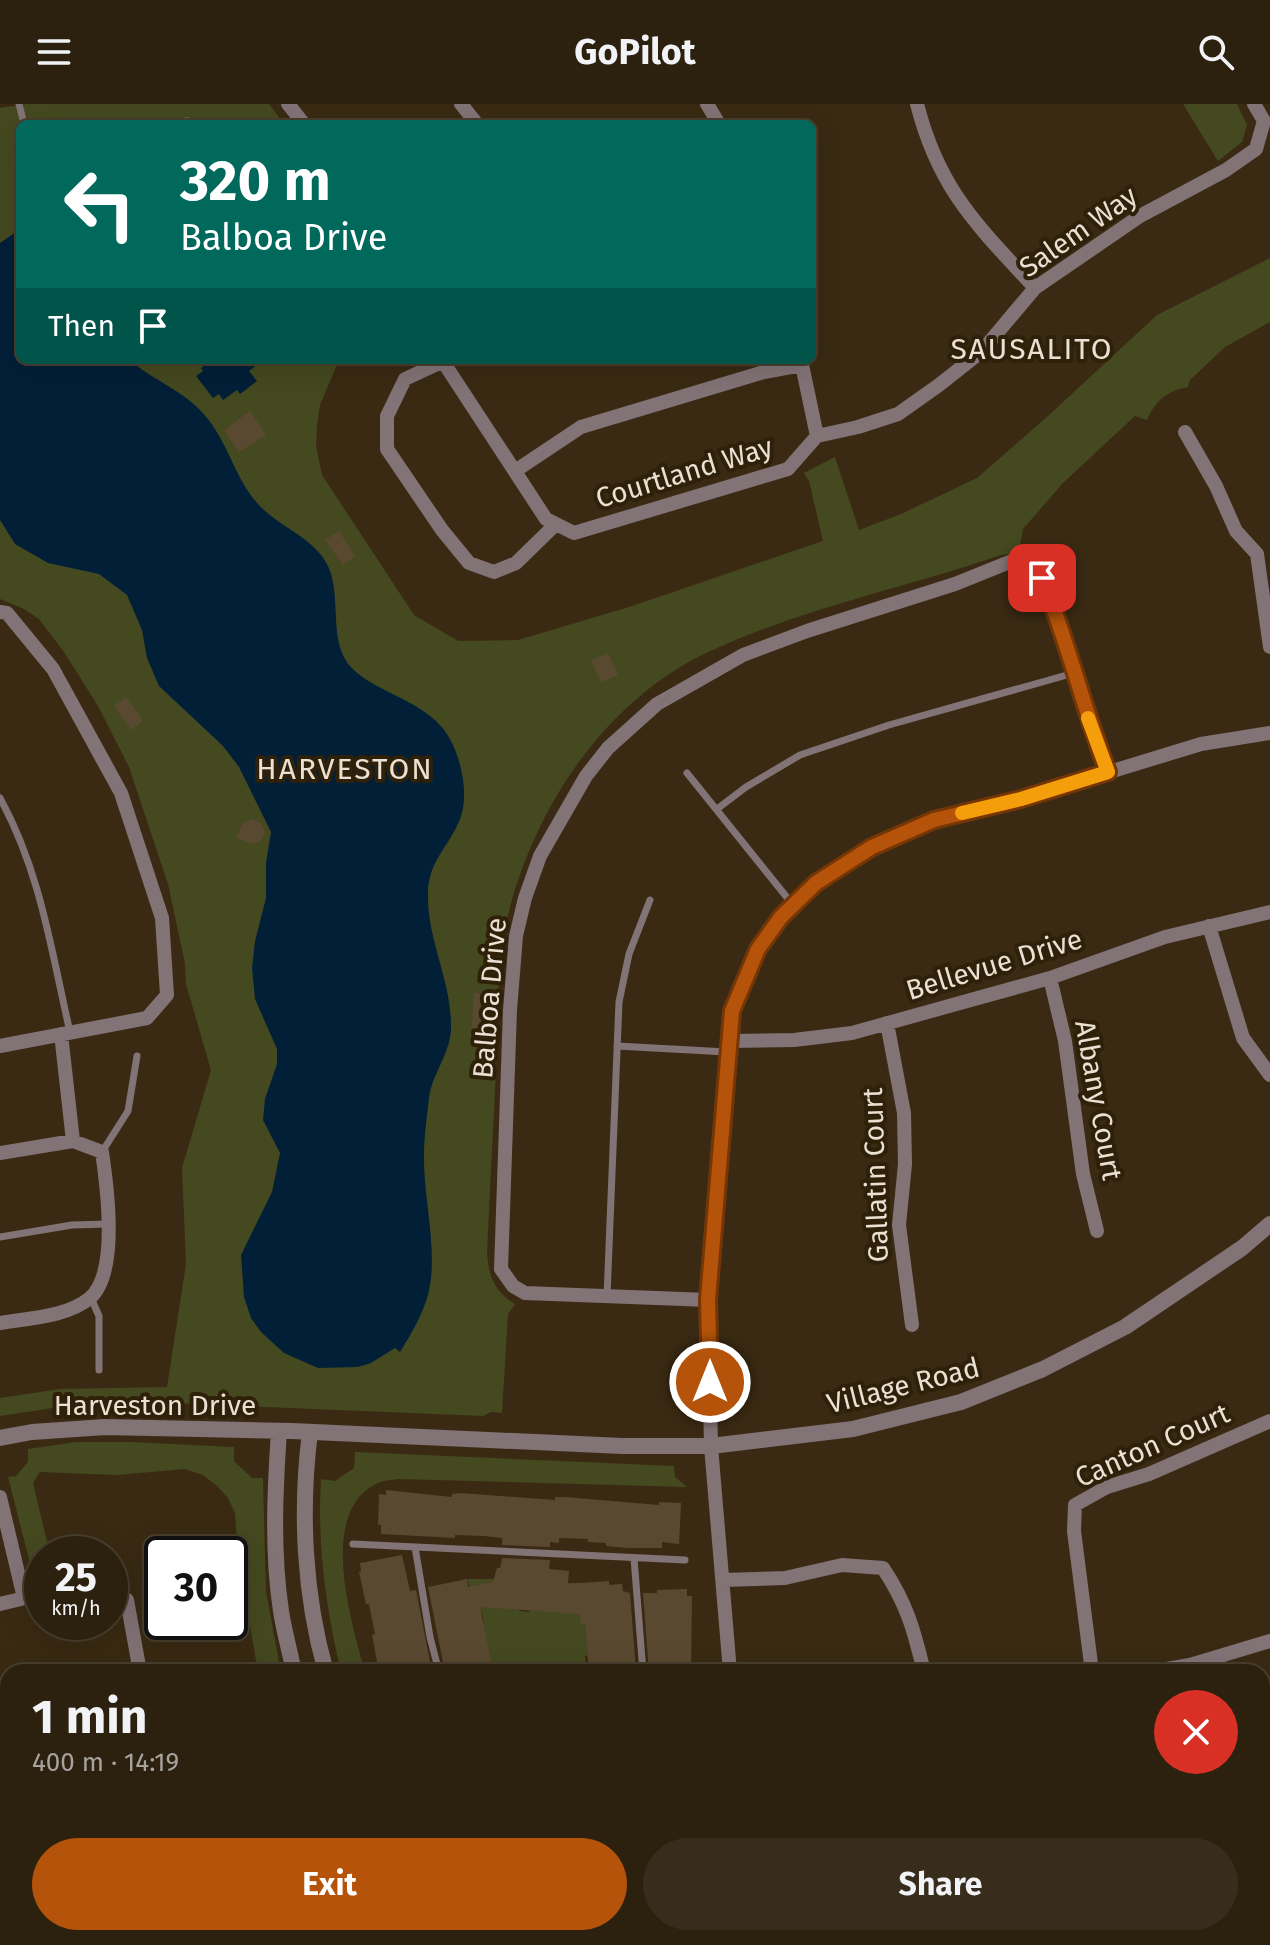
<!DOCTYPE html>
<meta charset="utf-8">
<style>
:root{--surface:#2c200e;--page:#382d1c;--text:#f1f3f6;--muted:#a6a39e;--line:#483e2e;--accent:#b45309}
body{margin:0;font-family:"Fira Sans",sans-serif;background:var(--page);color:var(--text);height:100vh;display:flex;flex-direction:column;font-size:30px;white-space:nowrap}
*{box-sizing:border-box;margin:0}
p{font-size:26px;color:var(--muted)}
.icon{flex:none;width:44px;height:44px;fill:none;stroke:currentColor;stroke-width:2;stroke-linecap:round;stroke-linejoin:round}
.map{position:relative;flex:1;overflow:hidden}
.side{position:absolute;left:0px;top:1560px;width:1270px;height:282px;display:flex;flex-direction:column;background:var(--surface);border-radius:24px 24px 0 0;box-shadow:0 8px 32px #0002,0 0 0 2px var(--line)}
.side>*{flex:none}
.guide{position:absolute;left:16px;top:16px;width:800px;height:244px;border-radius:12px;box-shadow:0 8px 32px #0002,0 0 0 2px var(--line);background:#00695c;color:#fff;overflow:hidden}
.speed{position:absolute;left:24px;top:1432px;display:flex;gap:16px;font-size:40px;font-weight:700;text-align:center}
.speed>*{display:grid;place-content:center;width:104px;height:104px;border-radius:50%;background:var(--surface);box-shadow:0 8px 32px #0002,0 0 0 2px var(--line);line-height:1}
.speed small{font-size:20px;font-weight:400}
.speed .limit{border:4px solid #111;border-radius:12px;background:#fff;color:#111}
.pin{position:absolute;display:grid;place-items:center;width:68px;height:68px;color:#fff;margin:-34px;border-radius:16px;box-shadow:0 4px 12px #0006}
.me{position:absolute;width:88px;margin:-44px;rotate:0deg;stroke-linejoin:round;filter:drop-shadow(0 0 6px #0008)}
.turn{display:flex;align-items:center;gap:28px;height:168px;padding:0 32px;font-size:36px}
.turn .icon{width:104px;height:104px;stroke-width:2.5}
.turn b{display:block;font-size:56px;line-height:68px}
.then{display:flex;align-items:center;height:76px;padding:0 32px;background:#0003;gap:16px;font-size:30px}
.round{display:grid;place-items:center;flex:none;width:84px;height:84px;border-radius:42px;background:var(--page)}
.headline{display:flex;align-items:center;justify-content:space-between;height:136px;padding:0 32px}
h1{font-size:48px;font-weight:700;line-height:60px}
.action{display:flex;gap:16px;margin-top:auto;padding:16px 32px}
.action a{flex:1;height:92px;border-radius:48px;background:var(--accent);color:#fff;font-size:32px;font-weight:700;line-height:92px;text-align:center}
.action a+a{background:var(--page);color:var(--text)}
header{display:flex;justify-content:space-between;align-items:center;height:104px;padding:0 32px;background:var(--surface);font-size:36px;font-weight:700}
.map>svg:first-child{display:block}
</style>
<header><svg class="icon" aria-label="menu" viewBox="0 0 24 24"><path d="M4 6h16M4 12h16M4 18h16"/></svg>GoPilot<svg class="icon" aria-label="search" viewBox="0 0 24 24"><circle cx="10" cy="10" r="6"/><path d="M15 15l6 6"/></svg></header>
<div class="map">
<svg width="1270" height="1841" viewBox="0 0 1270 1841">
<rect width="100%" height="100%" fill="#3a2a13"/>
<path fill="#45491f" d="M26 0H269L284 20H20V256H339L320 301 317 320 316 342 322 371 414 511 458 537 518 536 629 503 823 437 809 377 804 369 835 353 859 426 901 410 977 374 1048 312 1157 211 1270 154V218L1225 243 1190 276 1188 283C1167 287 1156 296 1147 316L1135 312 1063 379 1023 425 1019 448 1001 451C902 485 797 505 702 551 594 605 522 724 502 840 497 873 499 909 497 943 494 1012 490 1080 487 1149 489 1173 494 1187 515 1200L508 1210 502 1309 491 1308 483 1312 143 1298 66 1302 0 1312V1294L60 1285 167 1283 186 1160 182 1064 211 966 186 880 185 859 168 780 129 663 98 602 64 548 39 515 24 505 0 495V4Z
M1183 0H1237L1247 21 1242 38 1218 57Z
M76 1338H131L234 1343V1357L252 1374H263L266 1488 281 1568H258L238 1451 235 1409 228 1394 217 1382 203 1371 185 1365 117 1371 40 1368 33 1379 50 1450H42V1459L31 1463 8 1373 16 1372 28 1358V1345Z
M355 1348 674 1362 675 1373 687 1383 398 1375C390 1376 380 1377 374 1381 318 1411 352 1521 365 1568H341C326 1505 317 1440 321 1375L335 1377 354 1364Z
M467 1475H494L492 1503 519 1504V1507L529 1508 530 1504 568 1479H581L582 1521 585 1520 588 1552H585L586 1563H588L589 1568H490L481 1520 484 1519 482 1509 478 1510Z
M1262 1809H1270V1841H998L1002 1834H1262Z
M64 1834H212L164 1841H18Z
M777 1834H903L858 1841H730Z"/>
<path fill="#021f38" d="M16 128 20 134V256C40 256 115 252 128 257 137 261 146 269 155 274 178 288 198 299 213 322 230 347 237 376 257 399 278 423 314 433 328 462 341 491 330 528 345 555 364 588 429 594 450 635 462 657 469 692 460 715 449 743 428 757 428 790 427 835 451 876 451 921 452 948 432 969 429 994 427 1012 424 1033 424 1051 423 1095 439 1148 428 1191 422 1212 411 1230 400 1248L395 1244 371 1259 358 1263 318 1264 284 1249 261 1228 251 1214 244 1193 241 1151 272 1088 280 1049 263 1016 265 995 277 960V945L255 895 252 864 255 837 266 794V759L271 728 239 663 223 642 159 582 147 554 142 526 127 491 99 470 48 459 15 440 0 416V139Z
M212 256H257L259 259 249 267 257 277 240 290 237 286 223 296 219 290 213 294 196 272 203 267 201 264Z"/>
<g fill="none" stroke-linecap="round" stroke-linejoin="round">
<path stroke="#021f38" stroke-width="5" d="M1233 1841 1270 1837"/>
</g>
<path fill="#5a4931" d="M250 307 266 331 239 348 224 326Z
M339 427 355 452 343 461 325 436Z
M608 549 618 571 601 578 591 556Z
M126 593 143 617 131 626 114 602Z
M252 715 261 719 265 728 261 737 252 740 236 734 243 719Z
M474 889 489 890 487 934 471 933Z
M386 1386 452 1393V1390L461 1389 555 1396V1393H565L659 1401V1398L681 1399 679 1440 662 1438V1444H627L606 1442V1439L588 1438V1435L559 1434V1439L550 1438V1443L502 1441V1434L484 1432 455 1431V1434L381 1430V1421H378L379 1390 386 1391Z
M402 1451 410 1487 416 1486 432 1568H379L372 1531 375 1530 369 1500H366L359 1468 361 1467 360 1459Z
M502 1454 550 1456 549 1465 569 1467 568 1480 609 1477V1481L622 1480 623 1487 630 1489 636 1568H589L585 1520 581 1521 580 1510 480 1503 493 1568H445L428 1483 467 1475 468 1483 493 1478 497 1464H500Z
M687 1485V1492H692L691 1568H649L643 1489H657V1486Z"/>
<g fill="none" stroke-linecap="round" stroke-linejoin="round">
<path stroke="#827376" stroke-width="7" d="M19 0 24 20
M169 20 187 17 201 20
M687 669 793 801
M0 694C41 769 51 846 70 928
M717 705 746 683 800 651 889 621 1074 569
M617 942 727 948
M102 1048 128 1007 137 952
M0 1133 72 1121 109 1120
M607 1192 619 898 629 850 650 796
M91 1194 99 1212V1266
M353 1440 685 1456
M415 1443 430 1533 439 1568
M634 1454 643 1568"/>
<path stroke="#827376" stroke-width="14" d="M288 0 304 20
M461 0 477 20
M707 0 719 20
M917 0C939 86 977 121 1035 184
M442 256 546 415 574 429 788 365 817 332
M446 256 405 275 387 312V345L442 426 469 459 494 468 516 459 556 420
M801 256 817 332
M1185 328 1216 382 1236 427 1257 450 1270 543
M817 332 858 323 898 310 939 281 982 247 1035 184 1140 112 1226 66 1256 45 1264 17 1254 0
M515 367 581 323 764 268 802 261
M0 508 7 509 53 565 121 689 162 814 167 891 147 914 0 942
M1209 822 1243 934 1270 971
M1050 874 1065 937 1083 1070 1097 1127
M887 919 904 1009 905 1060 899 1121 912 1221
M61 930 73 1037
M728 937 794 936 852 929 1050 874 1165 833 1270 808
M0 1049 73 1037 102 1048C107 1082 119 1169 90 1194 67 1213 29 1214 0 1219
M708 1196 525 1189 513 1182 501 1165 510 906 516 832 525 794 540 752 586 672 608 644 657 600 743 551 807 527 955 480 1017 455 1042 474 1055 506 1092 627 1108 668
M0 1393 24 1494
M723 1476 785 1474 842 1461 883 1464C907 1500 914 1526 924 1568
M110 1485 127 1496 140 1568
M0 1500 42 1490
M730 1568 711 1342 708 1196 732 907 758 845 781 813 816 779 872 743 934 716 1021 695 1201 640 1270 629
M1092 1568 1074 1427 1075 1401 1107 1383 1149 1370 1270 1317
M1149 1568 1190 1561 1270 1537
M886 1834 887 1841"/>
<path stroke="#827376" stroke-width="16" d="M279 1327C275 1386 272 1448 281 1507 284 1527 290 1548 294 1568
M310 1328C300 1407 304 1491 326 1568
M0 1334 32 1328 105 1323 292 1327 622 1342H711L853 1325 961 1298 1043 1265 1125 1223 1242 1144 1270 1120"/>
<path stroke="#b29ba0" stroke-width="16" d="M1262 1691 1270 1689
M1262 1733 1270 1732
M343 1841 386 1834
M578 1841 624 1834"/>
</g>
<g fill="none" stroke-linecap="round" stroke-linejoin="round">
<defs>
<path id="route" d="M710 1278 708 1196 732 907 758 845 781 813 816 779 872 743 934 716 1021 695 1108 668C1083 604 1068 537 1042 474"/>
</defs>
<use href="#route" stroke="#753606" stroke-width="20"/>
<use href="#route" stroke="#b45309" stroke-width="14"/>
<path stroke="#f59e0b" stroke-width="14" d="M962 709 1021 695 1108 668 1088 614"/>
</g>
<g text-anchor="middle" stroke-width="8" stroke-linejoin="round" paint-order="stroke">
<g font-size="28" fill="#eae0d3" stroke="#2f2009">
<text transform="translate(1078 127) rotate(-35)" y="10">Salem Way</text>
<text transform="translate(684 368) rotate(-17)" y="10">Courtland Way</text>
<text transform="translate(994 860) rotate(-17)" y="10">Bellevue Drive</text>
<text transform="translate(489 894) rotate(-85)" y="10">Balboa Drive</text>
<text transform="translate(1099 996) rotate(80)" y="10">Albany Court</text>
<text transform="translate(875 1071) rotate(-92)" y="10">Gallatin Court</text>
<text transform="translate(903 1281) rotate(-14)" y="10">Village Road</text>
<text x="155" y="1311">Harveston Drive</text>
<text transform="translate(1152 1341) rotate(-24)" y="10">Canton Court</text>
</g>
<g font-size="30" letter-spacing="2" fill="#eae0d3" stroke="#2f2009">
<text x="1032" y="255">SAUSALITO</text>
<text x="345" y="675">HARVESTON</text>
</g>
</g>
</svg>
<div class="speed"><div>25<small>km/h</small></div><div class="limit">30</div></div>
<div class="pin" style="left:1042px;top:474px;background:#d93025"><svg class="icon" aria-label="arrive" viewBox="0 0 24 24"><path d="M6 21V4h12l-3 4 3 4H6"/></svg></div>
<svg class="me" style="left:710px;top:1278px" viewBox="-20 -20 40 40"><circle r="17" fill="#b45309" stroke="#fff" stroke-width="3"/><path d="M0-11L8 9 0 5-8 9z" fill="#fff"/></svg>
<div class="guide">
<div class="turn"><svg class="icon" aria-label="left" viewBox="0 0 24 24"><path d="M17 20v-9H6M10 6l-5 5 5 5"/></svg><div><b>320 m</b>Balboa Drive</div></div>
<div class="then">Then<svg class="icon" aria-label="arrive" viewBox="0 0 24 24"><path d="M6 21V4h12l-3 4 3 4H6"/></svg></div>
</div>
<section class="side">
<div class="headline"><div><h1>1 min</h1><p>400 m · 14:19</p></div><a class="round" style="background:#d93025;color:#fff"><svg class="icon" aria-label="close" viewBox="0 0 24 24"><path d="M6 6l12 12M18 6L6 18"/></svg></a></div>
<div class="action"><a>Exit</a><a>Share</a></div>
</section>
</div>
